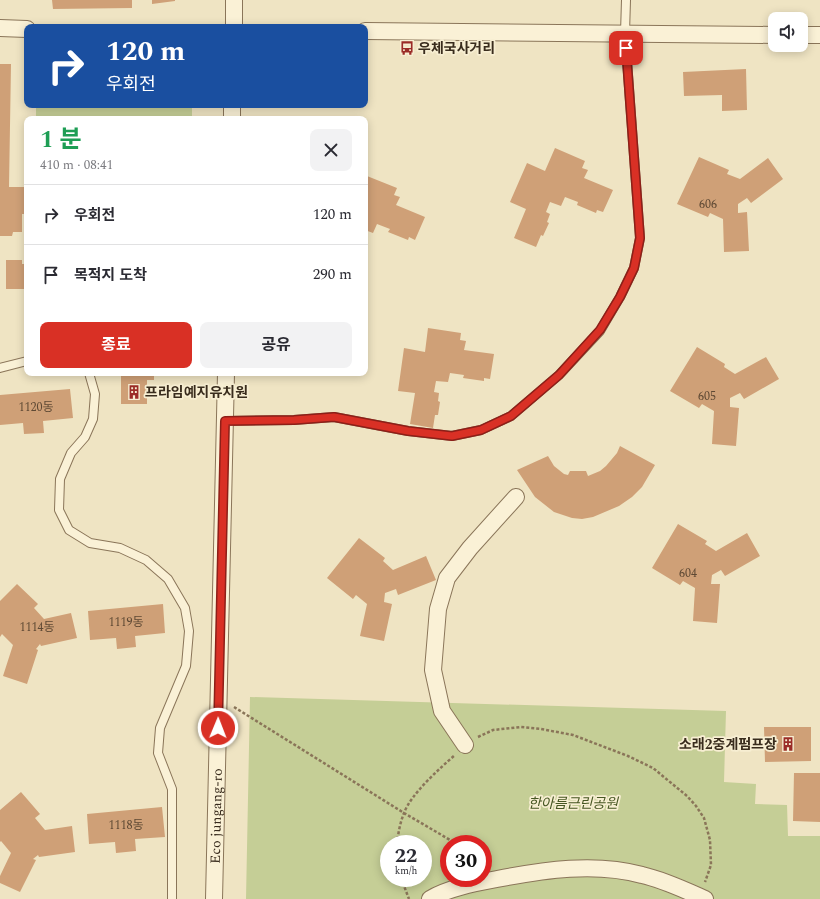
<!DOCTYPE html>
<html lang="ko">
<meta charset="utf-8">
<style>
:root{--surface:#fff;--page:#f2f2f3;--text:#2b2b33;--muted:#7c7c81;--line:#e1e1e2;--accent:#d93025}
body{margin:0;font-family:Spectral,"Noto Sans KR",serif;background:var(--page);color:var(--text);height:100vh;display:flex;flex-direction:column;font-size:15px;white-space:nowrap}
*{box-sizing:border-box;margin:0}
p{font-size:13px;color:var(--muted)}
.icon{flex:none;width:22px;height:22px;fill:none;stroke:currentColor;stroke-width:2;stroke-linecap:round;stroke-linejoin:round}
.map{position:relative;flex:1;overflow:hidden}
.details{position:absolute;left:24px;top:116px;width:344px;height:260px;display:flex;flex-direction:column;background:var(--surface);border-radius:8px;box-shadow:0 2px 10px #0003}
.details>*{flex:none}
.hud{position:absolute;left:24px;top:24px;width:344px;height:84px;border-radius:8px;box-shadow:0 2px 10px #0003;background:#1a4fa0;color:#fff;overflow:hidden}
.buttons{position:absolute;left:768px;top:12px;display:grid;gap:8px}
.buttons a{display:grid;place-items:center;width:40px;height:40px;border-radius:8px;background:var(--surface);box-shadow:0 2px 10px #0003;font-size:20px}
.speed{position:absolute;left:380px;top:835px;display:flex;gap:8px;font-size:20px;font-weight:700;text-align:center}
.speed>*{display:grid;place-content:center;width:52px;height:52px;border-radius:50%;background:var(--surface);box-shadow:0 2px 10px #0003;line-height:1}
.speed small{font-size:10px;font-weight:400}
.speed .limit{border:6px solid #d22;background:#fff;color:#111}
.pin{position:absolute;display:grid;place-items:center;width:34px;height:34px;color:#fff;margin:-17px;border-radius:8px;box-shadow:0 2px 6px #0006}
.me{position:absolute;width:44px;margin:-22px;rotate:1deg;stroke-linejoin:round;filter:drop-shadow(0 0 3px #0008)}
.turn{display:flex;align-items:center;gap:14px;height:84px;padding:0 16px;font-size:18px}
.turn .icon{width:52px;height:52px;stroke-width:2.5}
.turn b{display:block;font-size:28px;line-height:34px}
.round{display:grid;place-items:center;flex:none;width:42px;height:42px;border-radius:8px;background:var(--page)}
.overview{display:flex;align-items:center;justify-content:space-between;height:68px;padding:0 16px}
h1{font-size:24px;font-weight:700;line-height:30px;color:#1e9e55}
.primary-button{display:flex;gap:8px;margin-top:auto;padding:8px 16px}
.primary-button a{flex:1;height:46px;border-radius:8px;background:var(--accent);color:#fff;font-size:16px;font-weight:700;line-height:46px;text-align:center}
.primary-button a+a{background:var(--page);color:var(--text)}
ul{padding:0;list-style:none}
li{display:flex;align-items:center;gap:12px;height:60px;padding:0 16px;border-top:1px solid var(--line)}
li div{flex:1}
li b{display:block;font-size:15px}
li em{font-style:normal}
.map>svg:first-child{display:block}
</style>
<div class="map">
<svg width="820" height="899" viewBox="0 0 820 899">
<rect width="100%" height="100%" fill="#efe4c3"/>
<path fill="#c5ce96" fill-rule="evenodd" d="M36 105H192V119H36Z
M250 697 726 711 724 782 756 784 755 804 787 805 788 836H820V899H246ZM389 844H423V878H389ZM449 844H483V878H449Z"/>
<path fill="#cfa077" d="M52 0H132V8L53 9Z
M152 0H175V1L152 4Z
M0 64H11L9 187H27V214H22V232H13L12 236H0Z
M746 69 747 110 722 111V95L684 96 683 72Z
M555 148 585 161 582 168 588 170 584 178 613 190 603 212 597 210 596 213 577 205 578 202 565 197 561 206 550 202 546 212 550 214 547 222 549 223 543 236 541 235 536 247 514 238 526 209 510 202 527 163 545 171Z
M699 157 729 170 727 174 740 179 768 158 783 179 751 203 747 198 738 204V213L747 212 749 251 724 252 723 219 710 213 708 217 677 204Z
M367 176 397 188 394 195 400 197 396 205 425 217 415 240 409 237 408 240 388 232 390 229 377 224 373 233 365 230V179Z
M6 260H22V264H27V289H6Z
M428 328 461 333 460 340 466 341 464 350 494 354 490 379 484 378V381L463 378 464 375 450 373 448 382 436 381 434 392 439 393 438 401 440 402 438 415H435L433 428 410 424 415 393 398 391 404 348 425 352Z
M697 347 725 364 724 367 735 374 766 357 779 379 744 399 740 393 730 398V407L739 408 736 446 712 444 714 411 702 404 699 408 670 391Z
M121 373H154V380H147V404H121Z
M70 389 73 418 43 421 44 433 24 434 23 423 0 425V395Z
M620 446 655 465 642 487 632 497 619 506 593 517 582 519 572 518 554 512 535 497 517 470 548 456 554 466 564 474 568 475 570 471H586L588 476 600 471 606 466 617 453Z
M678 524 707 541 705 544 716 551 747 533 760 556 725 576 721 570 712 575 711 584H720L717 623 693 621 695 588 683 581 680 585 652 568Z
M359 538 385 558 383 561 393 570 426 556 436 580 398 595 396 589 385 593 384 602 392 604 384 641 360 636 367 604 356 595 353 599 327 578Z
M17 584 38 604 34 608 44 619 71 613 77 638 41 646 40 644 36 649 38 650 27 684 3 676 13 645 2 634 0 637V601Z
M163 604 165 633 135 636 136 647 117 649 116 638 90 640 88 611Z
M764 727H811V761L765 762Z
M794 773H820V822L793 821Z
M21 792 40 814 35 818 45 830 72 826 75 852 39 857 38 855 33 859 36 860 20 892 0 883V876L11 853 1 841 0 842V810Z
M162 807 165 837 135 839 136 851 116 853 115 842 89 844 87 814Z"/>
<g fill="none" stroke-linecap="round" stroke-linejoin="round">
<defs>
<path id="lane" d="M0 368 27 361
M89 373 95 394 93 419 85 437 71 453 60 479 59 510 69 530 90 543 120 548 146 560 168 579 185 608 189 631 186 666 160 728 158 753 172 789V899
M225 421 294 420 334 417 408 431 452 436 481 430 511 416 559 375 600 331 620 297 634 268 640 238 625 33 626 0"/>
<g id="street">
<path d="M234 27V0"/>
<path d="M0 28 27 29"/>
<path d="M365 31 775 35"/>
<path d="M801 35H820"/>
<path d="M232 119V105"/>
<path d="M465 745 442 711 433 670 438 609 447 578 470 548 516 497"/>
<path id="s1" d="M214 899 226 373"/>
<path d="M430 899C448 888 476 883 497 879 544 870 595 862 642 875 664 880 685 890 705 899"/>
</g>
</defs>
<use href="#lane" stroke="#8a7559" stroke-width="10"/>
<use href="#street" stroke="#8a7559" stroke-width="18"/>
<path stroke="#8a7559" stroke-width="2.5" stroke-dasharray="3 2" stroke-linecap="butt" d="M234 707 404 813 457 844
M478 737 493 730 521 727 541 729 573 735 628 756 653 768 687 796 696 806 704 818 710 840 711 865 705 882
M397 844C398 834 400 823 404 813 411 794 439 769 455 755
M401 878 409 899"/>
<use href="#lane" stroke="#faf1d6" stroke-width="8"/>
<use href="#street" stroke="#faf1d6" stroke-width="16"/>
</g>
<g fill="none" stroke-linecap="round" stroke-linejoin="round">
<defs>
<path id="route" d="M218 728 225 421 294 420 334 417 408 431 452 436 481 430 511 416 559 375 600 330 620 297 634 268 640 238 626 48"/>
</defs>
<use href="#route" stroke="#8d1f18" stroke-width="10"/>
<use href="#route" stroke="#d93025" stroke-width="7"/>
</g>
<defs>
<symbol id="bus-bare" viewBox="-9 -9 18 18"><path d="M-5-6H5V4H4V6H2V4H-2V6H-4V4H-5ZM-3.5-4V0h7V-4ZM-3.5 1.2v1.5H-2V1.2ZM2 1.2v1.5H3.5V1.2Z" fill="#9b2c27" stroke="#f7eed2" stroke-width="2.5" paint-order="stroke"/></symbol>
<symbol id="building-bare" viewBox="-9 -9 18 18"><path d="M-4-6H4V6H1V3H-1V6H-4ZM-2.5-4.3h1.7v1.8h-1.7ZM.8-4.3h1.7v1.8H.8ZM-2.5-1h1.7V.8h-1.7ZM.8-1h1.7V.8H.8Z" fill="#9b2c27" stroke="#f7eed2" stroke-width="2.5" paint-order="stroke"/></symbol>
</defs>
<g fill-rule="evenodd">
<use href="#bus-bare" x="397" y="38" width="20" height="20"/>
<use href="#building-bare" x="124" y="382" width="20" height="20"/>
<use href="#building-bare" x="778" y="734" width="20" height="20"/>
</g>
<g text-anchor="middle" stroke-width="3.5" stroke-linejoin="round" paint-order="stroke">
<g font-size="12" fill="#5e4934">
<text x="708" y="208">606</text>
<text x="707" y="400">605</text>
<text x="36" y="411">1120동</text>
<text x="688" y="577">604</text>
<text x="126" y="626">1119동</text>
<text x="37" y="631">1114동</text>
<text x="126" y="829">1118동</text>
</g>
<g font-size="14" font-weight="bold" fill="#392c1d" stroke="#f7eed2" text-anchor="start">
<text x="418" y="53">우체국사거리</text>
<text x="145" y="397">프라임예지유치원</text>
<text x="777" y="749" text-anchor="end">소래2중계펌프장</text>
</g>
<g font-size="14" font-style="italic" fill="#475723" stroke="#f7eed2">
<text x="573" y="808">한아름근린공원</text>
</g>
<g font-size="14" fill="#392c1d" stroke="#f7eed2">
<text dy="5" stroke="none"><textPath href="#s1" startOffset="83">Eco jungang-ro</textPath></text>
</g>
</g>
</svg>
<div class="buttons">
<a><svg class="icon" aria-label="sound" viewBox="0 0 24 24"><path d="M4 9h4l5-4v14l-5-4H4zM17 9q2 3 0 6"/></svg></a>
</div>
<div class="speed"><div>22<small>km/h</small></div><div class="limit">30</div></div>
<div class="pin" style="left:626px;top:48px;background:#d93025"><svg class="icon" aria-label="arrive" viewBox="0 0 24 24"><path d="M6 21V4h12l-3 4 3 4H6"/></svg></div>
<svg class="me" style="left:218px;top:728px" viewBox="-20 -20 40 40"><circle r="17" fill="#d93025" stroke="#fff" stroke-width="3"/><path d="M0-11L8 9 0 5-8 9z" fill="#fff"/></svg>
<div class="hud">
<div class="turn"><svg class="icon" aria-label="right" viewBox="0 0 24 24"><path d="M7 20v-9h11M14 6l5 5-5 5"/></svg><div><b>120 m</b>우회전</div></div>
</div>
<section class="details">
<div class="overview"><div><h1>1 분</h1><p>410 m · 08:41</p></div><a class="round"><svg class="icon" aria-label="close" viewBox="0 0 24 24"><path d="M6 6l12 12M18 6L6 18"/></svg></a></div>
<ul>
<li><svg class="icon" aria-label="right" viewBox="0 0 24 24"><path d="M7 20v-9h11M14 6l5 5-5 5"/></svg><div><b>우회전</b></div><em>120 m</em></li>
<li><svg class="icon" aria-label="arrive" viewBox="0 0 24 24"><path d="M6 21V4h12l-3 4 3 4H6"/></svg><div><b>목적지 도착</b></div><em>290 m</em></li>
</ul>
<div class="primary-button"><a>종료</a><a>공유</a></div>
</section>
</div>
